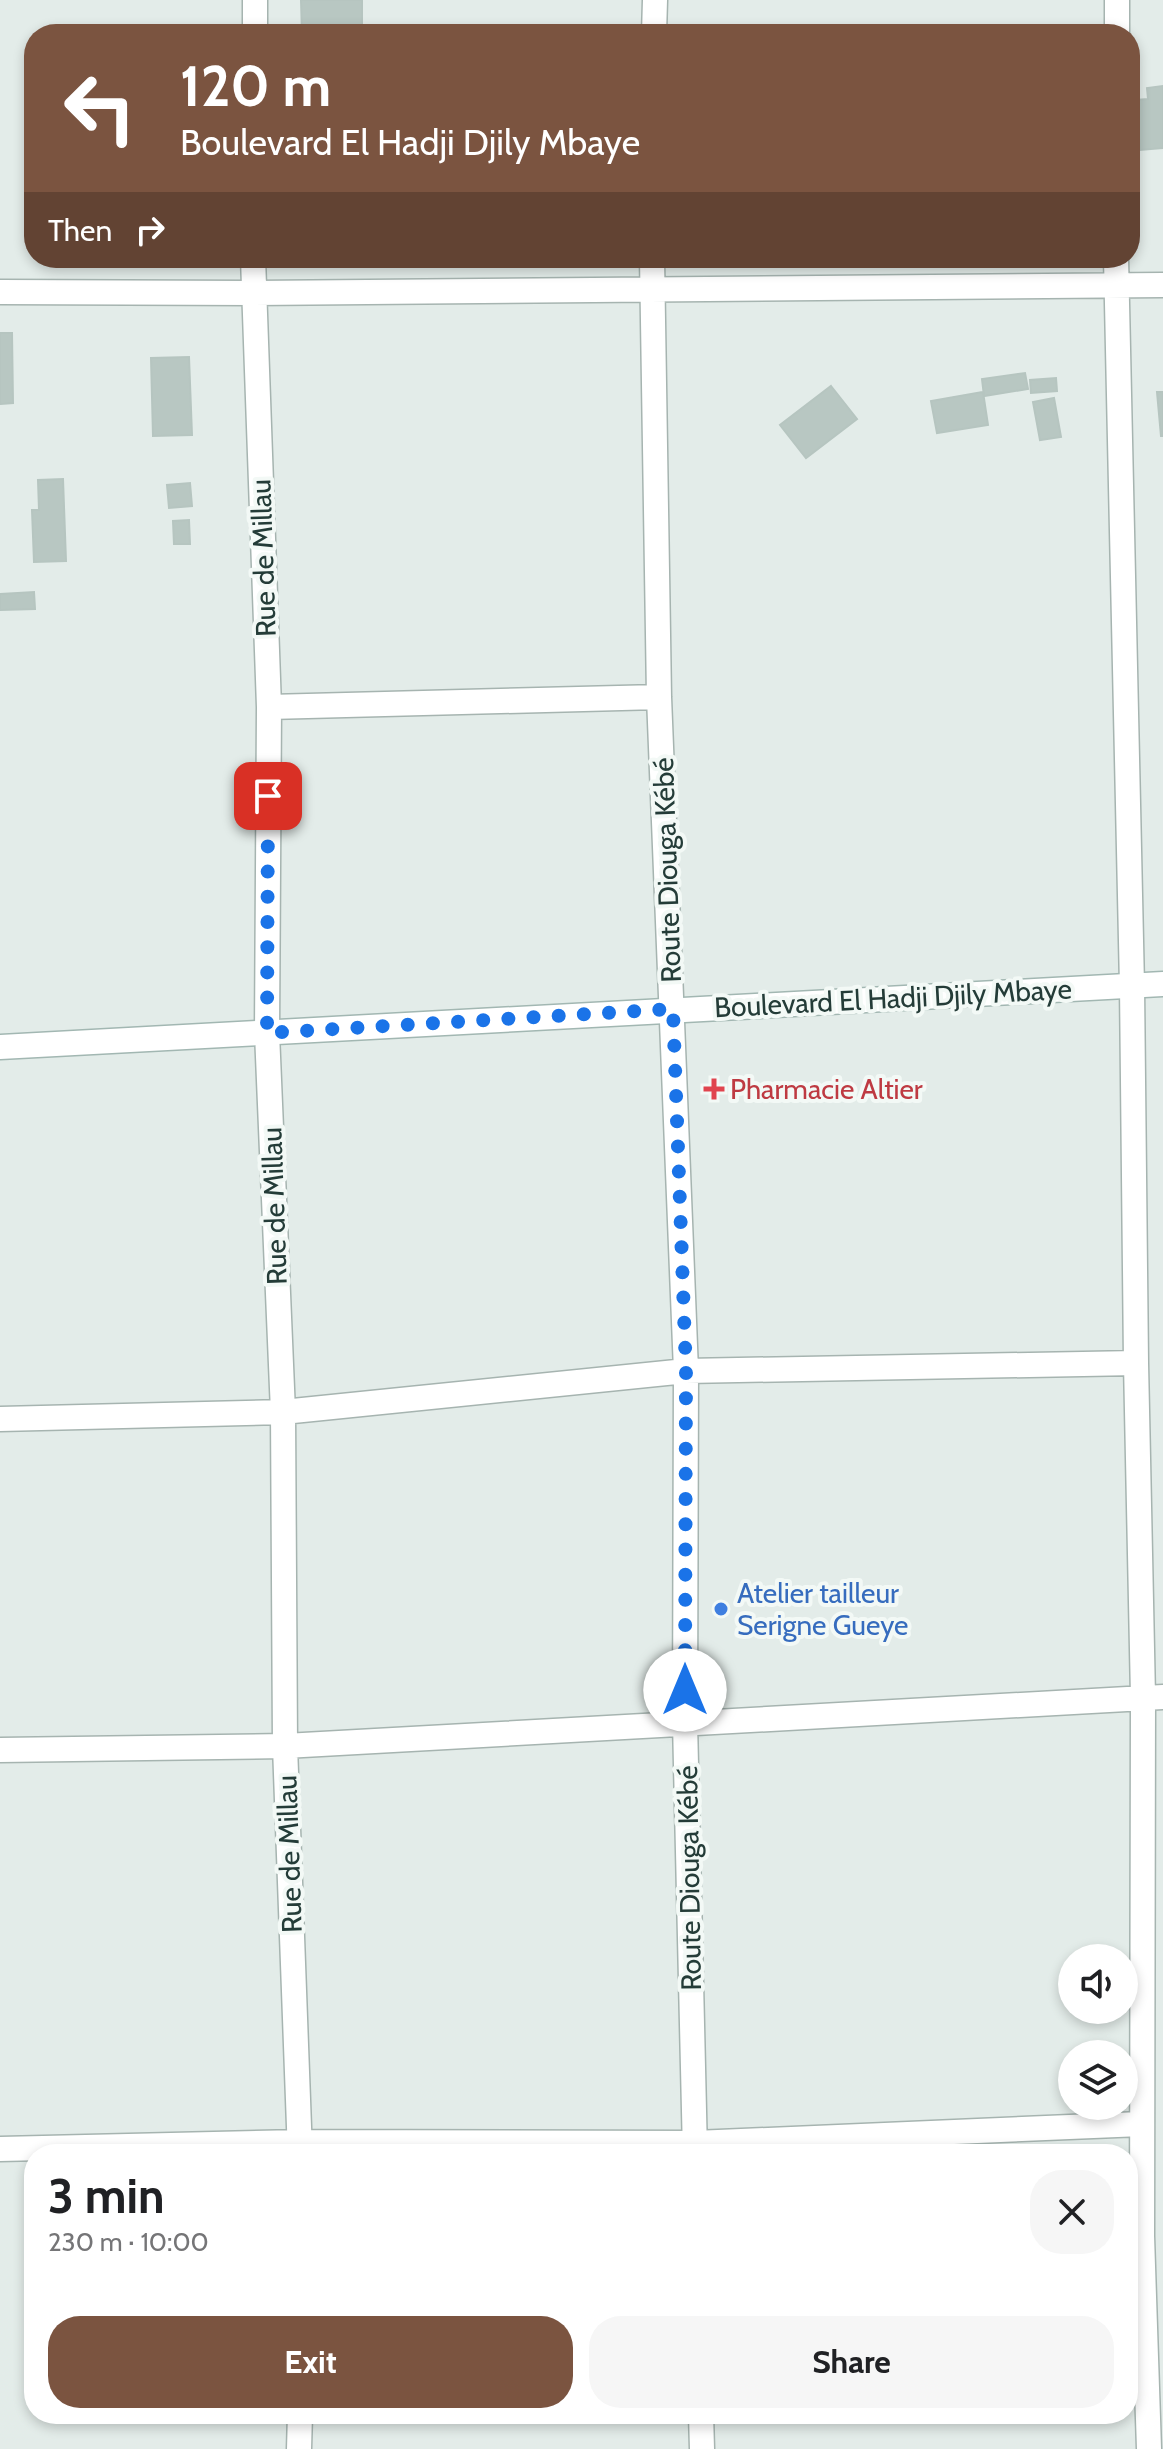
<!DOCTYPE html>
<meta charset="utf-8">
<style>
:root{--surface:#fff;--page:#f6f6f6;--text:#202124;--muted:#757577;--accent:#7b5440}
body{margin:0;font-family:Cabin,sans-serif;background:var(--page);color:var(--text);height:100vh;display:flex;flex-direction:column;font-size:30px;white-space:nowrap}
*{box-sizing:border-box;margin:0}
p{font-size:26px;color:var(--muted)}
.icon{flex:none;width:44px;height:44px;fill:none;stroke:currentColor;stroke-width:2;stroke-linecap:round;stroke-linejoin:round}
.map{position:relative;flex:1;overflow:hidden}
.side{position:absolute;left:24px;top:2144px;width:1114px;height:280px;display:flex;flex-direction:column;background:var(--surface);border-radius:32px;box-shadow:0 4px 12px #0003}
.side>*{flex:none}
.banner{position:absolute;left:24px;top:24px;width:1116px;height:244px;border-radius:32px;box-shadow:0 4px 12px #0003;background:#7b5440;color:#fff;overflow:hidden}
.buttons{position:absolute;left:1058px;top:1944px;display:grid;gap:16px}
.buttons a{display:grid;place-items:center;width:80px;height:80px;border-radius:50%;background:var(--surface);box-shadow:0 4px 12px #0003;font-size:40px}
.pin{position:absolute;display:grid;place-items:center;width:68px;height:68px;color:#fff;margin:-34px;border-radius:16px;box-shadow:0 4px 12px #0006}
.me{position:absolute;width:88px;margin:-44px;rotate:0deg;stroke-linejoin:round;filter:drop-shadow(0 0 6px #0008)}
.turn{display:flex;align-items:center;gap:28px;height:168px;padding:0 24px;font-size:36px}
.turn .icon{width:104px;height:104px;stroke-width:2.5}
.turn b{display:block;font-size:56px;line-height:68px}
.then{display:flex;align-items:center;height:76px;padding:0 24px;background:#0003;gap:16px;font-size:30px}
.round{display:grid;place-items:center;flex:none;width:84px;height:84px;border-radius:32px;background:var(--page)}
.head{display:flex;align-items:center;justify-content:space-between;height:136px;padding:0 24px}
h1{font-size:48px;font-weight:800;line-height:60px}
.action{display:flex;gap:16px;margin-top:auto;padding:16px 24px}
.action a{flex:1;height:92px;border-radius:32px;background:var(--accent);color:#fff;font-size:32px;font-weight:800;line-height:92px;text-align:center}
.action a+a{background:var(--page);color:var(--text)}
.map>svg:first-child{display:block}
</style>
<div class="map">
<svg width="1163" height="2449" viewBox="0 0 1163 2449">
<rect width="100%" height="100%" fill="#e3ece9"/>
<path fill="#b8c7c2" stroke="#b6c5c0" stroke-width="2" d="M301 0H362V27H356L357 34H302Z
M1163 86V148L1140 150 1136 100 1148 99 1147 88Z
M0 333H12L13 403 0 404Z
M189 357 192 435 153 436 151 358Z
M1025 373 1028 389 984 396 982 379Z
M1056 378 1057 391 1031 393 1030 380Z
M831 386 857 419 806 458 780 425Z
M983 392 988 425 937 433 931 401Z
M1157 392H1163V436H1161Z
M1054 398 1061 437 1040 440 1033 402Z
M63 479 66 561 34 562 32 510H39L38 480Z
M190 483 192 506 169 508 167 485Z
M189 520 190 544H174L173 521Z
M34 592 35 609 0 610V594Z"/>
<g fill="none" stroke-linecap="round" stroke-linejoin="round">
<defs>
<path id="street" d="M255 34V0
M654 34 655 0
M1117 34V0
M253 258 269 707 267 1033 283 1412 285 1746 300 2154
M652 258 659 697 686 1371 685 1722 695 2154
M1116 258 1132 986 1136 1363 1143 1697 1142 2236 1149 2449
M0 292 253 293 1163 285
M269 707 659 697
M0 1419 283 1412 686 1371 1136 1363
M0 1750 285 1746 1163 1697
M0 2149 300 2142 695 2143 1141 2124
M701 2414 702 2449
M299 2449 300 2414"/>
<path id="secondary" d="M0 1047 1163 984"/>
</defs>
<use href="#street" stroke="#a6b4b0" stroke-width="27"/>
<use href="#secondary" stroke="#a2b7b2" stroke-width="27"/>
<use href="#street" stroke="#fff" stroke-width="24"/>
<use href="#secondary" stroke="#fff" stroke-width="24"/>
</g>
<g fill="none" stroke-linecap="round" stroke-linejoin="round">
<path stroke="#1a73e8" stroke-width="14" stroke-dasharray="0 25.2" d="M268 796 267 1033 673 1009 686 1371 685 1690"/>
</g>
<path fill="#e0444e" stroke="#f3f9f6" stroke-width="3" d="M710 1077h8v8h8v8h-8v8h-8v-8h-8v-8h8z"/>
<circle fill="#3f7fe0" stroke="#f3f9f6" stroke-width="3" cx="721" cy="1609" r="8"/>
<g text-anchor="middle" stroke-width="8" stroke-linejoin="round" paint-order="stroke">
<g font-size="28" fill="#243c38" stroke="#f3f9f6">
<text transform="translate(263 558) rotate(-92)" y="10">Rue de Millau</text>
<text transform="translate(667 870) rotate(-92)" y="10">Route Diouga Kébé</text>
<text transform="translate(893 998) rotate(-3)" y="10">Boulevard El Hadji Djily Mbaye</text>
<text transform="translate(274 1206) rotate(-92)" y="10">Rue de Millau</text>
<text transform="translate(289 1854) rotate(-92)" y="10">Rue de Millau</text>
<text transform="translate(689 1878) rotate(-91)" y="10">Route Diouga Kébé</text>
</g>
<g font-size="28" fill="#be3a42" stroke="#f3f9f6" text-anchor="start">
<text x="730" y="1099">Pharmacie Altier</text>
</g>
<g font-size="28" fill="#366cbe" stroke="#f3f9f6" text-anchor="start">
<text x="737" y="1603">Atelier tailleur<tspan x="737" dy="32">Serigne Gueye</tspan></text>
</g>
</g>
</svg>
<div class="buttons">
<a><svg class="icon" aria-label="sound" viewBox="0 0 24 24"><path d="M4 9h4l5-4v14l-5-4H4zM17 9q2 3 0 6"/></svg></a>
<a><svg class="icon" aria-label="layers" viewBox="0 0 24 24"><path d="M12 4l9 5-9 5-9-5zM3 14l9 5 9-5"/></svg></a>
</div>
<div class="pin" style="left:268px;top:796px;background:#d93025"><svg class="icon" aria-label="arrive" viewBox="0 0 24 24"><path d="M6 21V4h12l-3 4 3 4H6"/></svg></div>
<svg class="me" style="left:685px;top:1690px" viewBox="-20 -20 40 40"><circle r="19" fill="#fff"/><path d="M0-13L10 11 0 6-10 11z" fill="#1a73e8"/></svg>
<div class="banner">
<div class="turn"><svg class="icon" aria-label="left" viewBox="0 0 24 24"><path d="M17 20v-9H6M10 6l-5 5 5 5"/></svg><div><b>120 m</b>Boulevard El Hadji Djily Mbaye</div></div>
<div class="then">Then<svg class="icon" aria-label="right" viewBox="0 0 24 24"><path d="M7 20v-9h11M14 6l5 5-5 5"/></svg></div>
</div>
<section class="side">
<div class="head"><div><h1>3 min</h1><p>230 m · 10:00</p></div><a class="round"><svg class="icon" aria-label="close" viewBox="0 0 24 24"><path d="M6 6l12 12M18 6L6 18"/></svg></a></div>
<div class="action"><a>Exit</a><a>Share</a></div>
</section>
</div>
